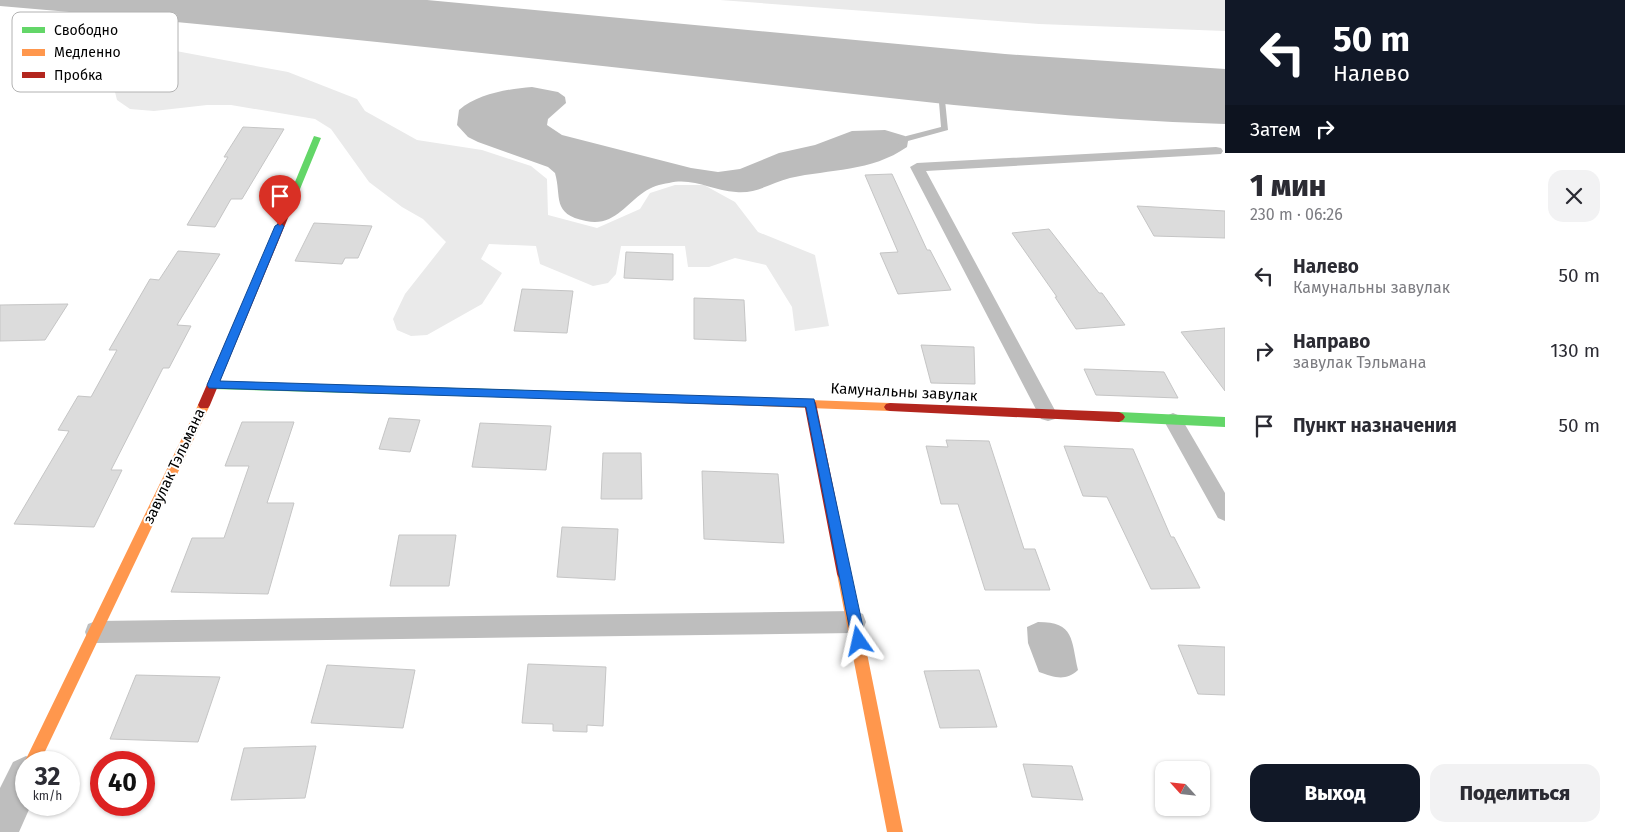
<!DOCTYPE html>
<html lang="ru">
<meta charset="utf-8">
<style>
:root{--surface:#fff;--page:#f2f2f3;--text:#2b2b33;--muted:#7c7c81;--accent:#111827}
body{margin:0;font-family:"Fira Sans",sans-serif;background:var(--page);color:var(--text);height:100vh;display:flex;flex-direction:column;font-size:19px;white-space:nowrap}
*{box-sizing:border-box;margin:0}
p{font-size:16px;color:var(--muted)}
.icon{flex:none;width:28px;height:28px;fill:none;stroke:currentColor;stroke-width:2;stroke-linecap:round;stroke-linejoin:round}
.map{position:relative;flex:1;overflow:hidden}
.panel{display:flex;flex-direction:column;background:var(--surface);width:400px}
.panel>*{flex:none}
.banner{background:#111827;color:#fff;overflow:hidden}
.needle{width:32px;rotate:297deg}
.controls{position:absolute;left:1155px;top:761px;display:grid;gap:10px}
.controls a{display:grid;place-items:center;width:55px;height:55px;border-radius:10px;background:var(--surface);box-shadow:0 1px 4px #0004;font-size:25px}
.speed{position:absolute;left:15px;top:751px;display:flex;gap:10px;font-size:25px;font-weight:700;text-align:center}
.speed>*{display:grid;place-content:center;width:65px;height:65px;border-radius:50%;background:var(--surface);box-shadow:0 1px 4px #0004;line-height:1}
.speed small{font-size:12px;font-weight:400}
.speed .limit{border:8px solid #d22;background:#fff;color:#111}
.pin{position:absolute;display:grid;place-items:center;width:42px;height:42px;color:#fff;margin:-51px -21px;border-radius:50% 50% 50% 0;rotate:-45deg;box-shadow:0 0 5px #0007}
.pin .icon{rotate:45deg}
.me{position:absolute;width:55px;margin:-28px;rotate:349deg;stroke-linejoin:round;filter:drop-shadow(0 0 4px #0008)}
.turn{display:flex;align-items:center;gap:18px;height:105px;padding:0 25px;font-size:22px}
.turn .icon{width:65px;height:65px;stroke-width:2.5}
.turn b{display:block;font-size:35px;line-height:42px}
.then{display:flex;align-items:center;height:48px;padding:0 25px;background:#0003;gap:10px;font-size:19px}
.round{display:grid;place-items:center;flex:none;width:52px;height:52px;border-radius:15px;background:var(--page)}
.overview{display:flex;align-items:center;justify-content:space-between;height:85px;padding:0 25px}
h1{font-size:30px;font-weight:800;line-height:38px}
.primary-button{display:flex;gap:10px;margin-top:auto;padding:10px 25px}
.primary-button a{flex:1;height:58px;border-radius:15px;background:var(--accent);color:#fff;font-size:20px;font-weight:800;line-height:58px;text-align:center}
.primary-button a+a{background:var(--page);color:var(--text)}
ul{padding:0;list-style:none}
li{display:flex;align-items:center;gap:15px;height:75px;padding:0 25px}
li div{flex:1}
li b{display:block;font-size:19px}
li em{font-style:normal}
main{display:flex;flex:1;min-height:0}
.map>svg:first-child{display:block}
</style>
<main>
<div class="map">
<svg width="1225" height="832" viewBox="0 0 1225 832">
<rect width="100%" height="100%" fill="#fff"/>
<path fill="#eaeaea" d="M720 0H1225V31L1039 24Z
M144 45 288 72 357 99 365 111 417 140 482 150 531 166 547 179 548 215 597 228 640 209 650 193 675 185H704L735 202 758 232 815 255 829 326 795 331 792 307 766 265 735 258 709 267H688L685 246H621L616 274 608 283 593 286 540 264 536 246 489 244 481 259 502 273 482 304 427 335 411 336 397 330 393 319 405 294 446 242 423 219 402 207 369 182 331 129 315 119 231 105H207L154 111 130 109 117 100 114 88 123 74 130 49Z"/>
<path fill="#bcbcbc" d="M0 0H427L1005 54 1225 69V124C1050 119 876 96 702 77 468 51 234 26 0 6Z
M532 87 558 92 565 97 566 103 548 119 547 125 562 135 691 168 718 172 740 169 779 153 815 145 852 131 885 130 905 136 908 141 907 147C871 172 830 169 790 178 771 183 756 194 736 192 713 191 693 177 669 183 660 184 651 187 644 192 625 205 613 227 586 221 551 214 562 197 555 173L548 167 478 142 468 137 457 125 459 110C478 94 507 89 532 87Z
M1038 622C1075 622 1071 640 1078 670 1065 682 1054 677 1039 672L1028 643 1027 627Z"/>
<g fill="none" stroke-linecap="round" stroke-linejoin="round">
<path fill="#bcbcbc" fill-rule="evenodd" d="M941 88 944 90 948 130 897 144H891V140L941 127 938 90Z"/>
</g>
<path fill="#dcdcdc" stroke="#c5c5c5" d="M243 127 284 129 242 199H231L215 227 187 225 228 157H224Z
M892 174 927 250H930L951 290 898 294 880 253 898 252 865 175Z
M1137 206 1225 211V238L1154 236Z
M314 223 372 226 358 258H345L342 264 295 261Z
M1049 229 1099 293H1102L1125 325 1076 329 1055 297H1057L1012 233Z
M178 251 220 254 177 325 191 326 169 368H163L111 470H122L94 527 14 524 69 431 58 430 78 396 91 397 117 350H109L150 279 159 280Z
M626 252 673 254V280L624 278Z
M522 289 573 291 567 333 514 331Z
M694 298 744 300 746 341 694 339Z
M68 304 45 340 0 341V305Z
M1225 328V391L1181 332Z
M921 345 974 347 975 384 931 383Z
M1084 369 1164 372 1178 398 1096 395Z
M389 418 420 420 410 452 379 449Z
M242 422H294L267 503H294L268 594 171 592 192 538H224L249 466H225Z
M480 423 551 426 546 470 472 467Z
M946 440 989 441 1024 549H1035L1050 590H985L958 504H941L926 446 948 447Z
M1064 446 1133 449 1171 537H1174L1200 588 1151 589 1107 497 1083 496Z
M603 453H641L642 499H601Z
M702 471 778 474 784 543 704 539Z
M562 527 618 529 615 580 557 577Z
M399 535H456L449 586H390Z
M1178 645 1225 647V695L1198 694Z
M528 664 606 667 603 726 587 725V732L553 731V724L522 723Z
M327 665 415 670 403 728 311 723Z
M979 670 997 727 940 728 924 671Z
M136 675 220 677 198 742 110 739Z
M316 746 305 798 231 800 244 748Z
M1023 764 1072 766 1083 800 1032 797Z"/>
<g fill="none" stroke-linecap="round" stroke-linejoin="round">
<path fill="#bebebe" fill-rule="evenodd" d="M1216 147 1221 148 1223 151 1221 154 926 171 1057 414 1055 419 1048 421 1041 419 910 167 917 163Z
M1173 413 1180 416 1225 493V521L1218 518 1164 421 1166 416Z
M855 611 863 614 866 622 863 630 855 633 96 643 88 640 85 632 88 624 96 621Z"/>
<path fill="#bebebe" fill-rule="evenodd" d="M26 756 39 762H26V805H31L19 832H0V788L13 762Z"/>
<path fill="#63d668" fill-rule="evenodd" d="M314 136 321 138 293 206 292 208H286L285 206Z
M213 381 594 392 598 393 600 396 598 399 594 400 213 389 208 385Z
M1119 412 1225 417V427L1119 422 1115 420 1113 417 1115 414Z"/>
<path fill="#ff974d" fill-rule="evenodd" d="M594 392 890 403 894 404 896 407 894 410 890 411 594 400 590 399 588 396 590 393Z
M204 401 208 402 210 405 40 762H26V766L24 762 27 757 198 405 200 402Z
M844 568 849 570 851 574 903 832H887L837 574 839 570Z"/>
<path fill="#b3261e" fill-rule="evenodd" d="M289 203 293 206 210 405 208 408H200L198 405 285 206Z
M810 399 814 400 816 403 851 574 849 578 844 580 839 578 837 574 804 403 806 400Z
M890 403 1119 412 1123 414 1125 417 1123 420 1119 422 890 411 886 410 884 407 886 404Z"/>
</g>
<path fill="#1a73e8" stroke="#114b97" d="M280 223 284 226 220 381 814 399 866 641 864 646 859 648 854 646 852 641 806 407 209 388 207 385 275 226Z"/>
<g text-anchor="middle" stroke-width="4" stroke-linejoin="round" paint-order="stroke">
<g font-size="15" fill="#000" stroke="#fff">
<text transform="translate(904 392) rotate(3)" y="5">Камунальны завулак</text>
<text transform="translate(174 466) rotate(-65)" y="5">завулак Тэльмана</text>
</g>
</g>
<rect x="12" y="12" width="166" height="80" rx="8" fill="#fff" stroke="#b2b2b2" stroke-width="1"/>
<rect x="22" y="27" width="23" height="6" fill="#63d668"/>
<rect x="22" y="49" width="23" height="7" fill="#ff974d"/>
<rect x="22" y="72" width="23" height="6" fill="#b3261e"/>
<g font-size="14" fill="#000">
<text x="54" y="35">Свободно</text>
<text x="54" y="57">Медленно</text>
<text x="54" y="80">Пробка</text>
</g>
</svg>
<div class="controls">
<a><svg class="needle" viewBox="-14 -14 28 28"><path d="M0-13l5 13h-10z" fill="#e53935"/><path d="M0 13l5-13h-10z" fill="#7c7c81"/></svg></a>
</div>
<div class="speed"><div>32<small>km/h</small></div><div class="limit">40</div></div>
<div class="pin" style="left:280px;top:226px;background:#d93025"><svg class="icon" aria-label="arrive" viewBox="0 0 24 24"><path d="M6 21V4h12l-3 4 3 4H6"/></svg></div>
<svg class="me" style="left:859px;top:641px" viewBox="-20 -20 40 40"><path d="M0-17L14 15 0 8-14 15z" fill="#1a73e8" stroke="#fff" stroke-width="4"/></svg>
</div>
<section class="panel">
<div class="banner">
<div class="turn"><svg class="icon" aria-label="left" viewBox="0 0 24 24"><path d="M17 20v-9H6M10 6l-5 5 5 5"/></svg><div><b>50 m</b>Налево</div></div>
<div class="then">Затем<svg class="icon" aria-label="right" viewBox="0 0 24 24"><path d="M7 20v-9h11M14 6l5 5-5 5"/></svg></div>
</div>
<div class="overview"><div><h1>1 мин</h1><p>230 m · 06:26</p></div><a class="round"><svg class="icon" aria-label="close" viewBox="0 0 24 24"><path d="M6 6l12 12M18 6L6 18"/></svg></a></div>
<ul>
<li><svg class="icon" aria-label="left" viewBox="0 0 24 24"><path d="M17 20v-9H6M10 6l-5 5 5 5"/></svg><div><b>Налево</b><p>Камунальны завулак</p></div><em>50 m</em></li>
<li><svg class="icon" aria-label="right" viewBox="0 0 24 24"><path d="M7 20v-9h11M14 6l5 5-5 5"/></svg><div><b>Направо</b><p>завулак Тэльмана</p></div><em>130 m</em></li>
<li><svg class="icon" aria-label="arrive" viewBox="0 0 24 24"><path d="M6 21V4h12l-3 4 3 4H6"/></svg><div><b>Пункт назначения</b></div><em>50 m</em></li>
</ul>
<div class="primary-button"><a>Выход</a><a>Поделиться</a></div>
</section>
</main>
